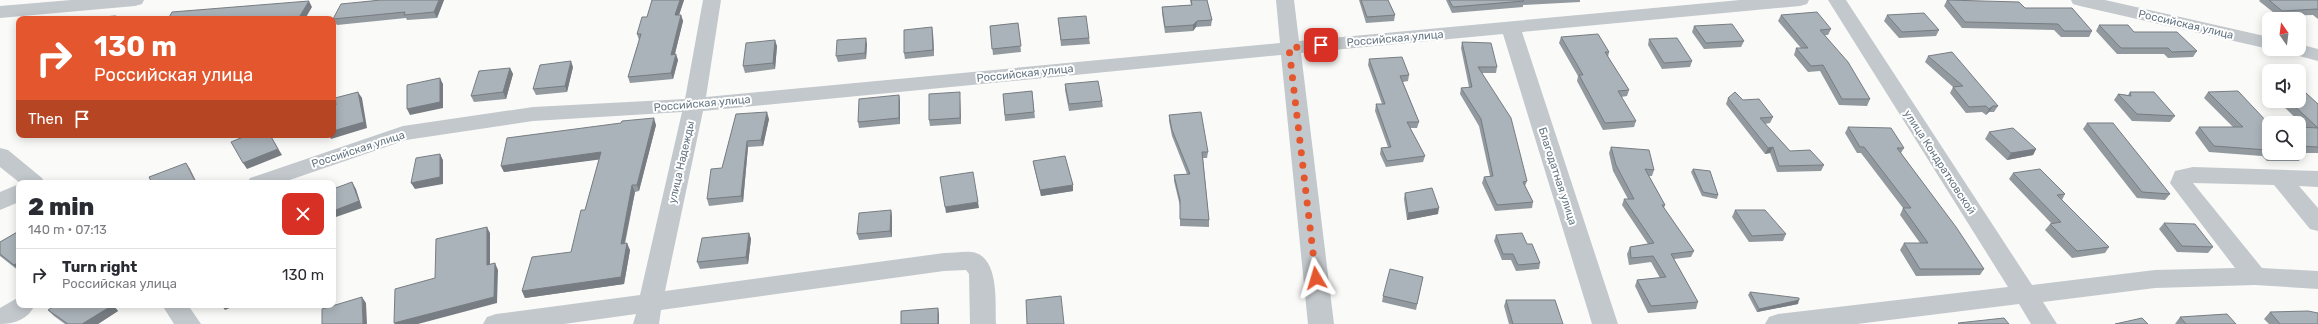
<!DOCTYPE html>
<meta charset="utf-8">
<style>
:root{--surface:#fff;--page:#f7f7f7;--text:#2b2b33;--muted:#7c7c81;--line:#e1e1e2}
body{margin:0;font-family:Rubik,sans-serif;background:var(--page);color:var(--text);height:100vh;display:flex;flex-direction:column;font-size:15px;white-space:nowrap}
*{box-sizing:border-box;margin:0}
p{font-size:13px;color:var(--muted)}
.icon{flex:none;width:22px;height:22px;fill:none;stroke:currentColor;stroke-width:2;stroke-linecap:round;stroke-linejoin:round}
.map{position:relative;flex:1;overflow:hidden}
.sheet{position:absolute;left:16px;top:180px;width:320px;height:128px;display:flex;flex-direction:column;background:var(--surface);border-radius:8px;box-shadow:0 2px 10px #0003}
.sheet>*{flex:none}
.hud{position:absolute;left:16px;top:16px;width:320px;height:122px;border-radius:8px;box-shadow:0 2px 10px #0003;background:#e4572e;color:#fff;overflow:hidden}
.needle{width:26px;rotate:346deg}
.buttons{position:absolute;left:2262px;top:12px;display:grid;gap:8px}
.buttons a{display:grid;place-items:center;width:44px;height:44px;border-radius:8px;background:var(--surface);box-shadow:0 2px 10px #0003;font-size:20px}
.pin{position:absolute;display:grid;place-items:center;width:34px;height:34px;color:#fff;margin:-17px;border-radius:8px;box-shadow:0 2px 6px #0006}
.me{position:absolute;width:44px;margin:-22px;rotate:353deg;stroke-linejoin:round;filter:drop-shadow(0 0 3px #0008)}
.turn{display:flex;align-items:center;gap:14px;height:84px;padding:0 12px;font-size:18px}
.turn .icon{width:52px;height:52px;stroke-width:2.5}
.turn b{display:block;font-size:28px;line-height:34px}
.then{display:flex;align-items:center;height:38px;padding:0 12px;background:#0003;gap:8px;font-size:15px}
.round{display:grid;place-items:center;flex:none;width:42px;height:42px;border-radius:8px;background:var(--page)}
.summary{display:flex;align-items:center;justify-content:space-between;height:68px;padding:0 12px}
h1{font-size:24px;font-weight:800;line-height:30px}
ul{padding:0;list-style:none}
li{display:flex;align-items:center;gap:12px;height:52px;padding:0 12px;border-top:1px solid var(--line)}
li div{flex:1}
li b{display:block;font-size:15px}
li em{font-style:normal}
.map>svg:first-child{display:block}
</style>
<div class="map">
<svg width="2318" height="324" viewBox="0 0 2318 324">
<rect width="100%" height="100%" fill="#fafaf8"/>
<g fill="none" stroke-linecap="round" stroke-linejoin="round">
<path fill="#c3c8cc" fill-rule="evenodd" d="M71 0H144L142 4 135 6 0 18V6Z
M703 0H721L706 97 1280 43 1276 0H1294L1299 41 1740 0H1809L1807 4 1800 6 1522 32 1618 324H1592L1503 34 1301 53 1334 324H1308L1281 55 703 111 665 291 944 253C953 253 963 251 972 252 1000 256 995 304 996 324H970L969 274 966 270 944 271 661 310 659 324H633L636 314 564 324H483L487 317 496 314 640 295 682 112 533 121 406 140 281 183H247L250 178 403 126 533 107 685 99Z
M1828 0H1846L2032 285 2155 270 2235 268 2170 183 2175 171 2193 167 2318 171V187L2299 186 2318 208V231L2310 229 2274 185 2193 183 2262 268 2318 271V289L2255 285 2155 288 2043 302 2057 324H2031L2019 304 1857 324H1765L1769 317 1778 314 2008 287Z
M2071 0H2105L2269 37V49L2080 6 2073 4Z
M2299 44 2318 49V61L2288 53 2285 49H2299Z
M0 148 8 150 42 178 45 183H20L0 167Z
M19 184V202L0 210V192Z
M19 297V305H35C28 319 15 324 0 324V308Z
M162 305H188L201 324H174Z"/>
</g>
<path fill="#929a9f" d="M444 0 437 18 407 20 406 18 337 25 333 19Z
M652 0H684L679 15H681L683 21 675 54 678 60 673 79 630 83 628 77 639 40 637 34 647 17Z
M1190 0H1207L1212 20 1211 26 1196 27 1193 31 1165 33 1162 13V7L1191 5Z
M1359 0H1388L1395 15 1394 21 1366 23Z
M1446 0H1580V2L1523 5V7L1452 13Z
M1947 0 2092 31 2089 37H2061L2054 30 1962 28 1944 6Z
M2260 0H2318V19L2313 15 2278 16 2259 1Z
M1781 15 1831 29 1828 35H1825L1870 99 1867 106 1839 105 1820 71 1808 72 1794 55 1796 48H1801L1778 21Z
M1887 15 1939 30 1936 36 1899 38 1884 21Z
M1058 18 1089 38 1090 44 1061 46Z
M1018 23 1021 52 993 55 990 26Z
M2099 25 2134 32 2197 51 2193 57 2168 58 2164 54H2117L2096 31Z
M1694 26 1744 41 1741 47 1704 49 1692 32Z
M933 33 934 56 905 59 904 53Z
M1561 37 1609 52 1608 57 1629 90 1627 96 1621 97 1636 121 1634 127 1603 130 1577 81 1578 76 1559 43Z
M1649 39 1692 61 1690 67 1662 69 1648 45Z
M1462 42 1497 67 1496 73H1482L1527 181 1525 186 1533 202 1532 208 1495 211 1482 183 1484 177 1490 176 1479 126 1460 94 1461 88 1469 87 1461 48Z
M867 44 866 59 838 62 836 56Z
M777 46 775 69 745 73 743 66Z
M1928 56 1998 106 1994 112H1989L1986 115 1982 112 1966 113 1950 93 1953 87 1925 62Z
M1369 59 1409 75 1408 81 1403 82 1419 122 1417 128H1410L1425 156 1423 162 1386 167 1380 154 1381 148 1388 147 1375 111 1376 104H1382L1368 65Z
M573 67 567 92 536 95 533 89Z
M510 68 513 74 506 99 474 102 471 96Z
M1065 84 1102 101 1103 107 1069 111 1065 90Z
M1032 91 1035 118 1005 121 1003 94Z
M960 92V98L961 124 930 126 929 120Z
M2130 92 2175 116 2170 122 2132 121 2114 100 2118 94 2128 95Z
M2208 92 2269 124V153H2299V127H2305L2278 101H2299L2318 104V153H2302L2304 154 2299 161H2267L2262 156 2209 152 2195 133 2199 127H2233L2204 98Z
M899 95 900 102V124L859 128 858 122Z
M1728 98 1743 100 1773 117 1770 123 1765 124 1790 151 1824 165 1821 171 1777 172 1770 153 1765 154 1726 104Z
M736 114 769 119 763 146 748 147 743 202 709 206 707 199 722 168Z
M1169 115 1208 152 1207 158H1203L1209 220V227L1180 226V206L1174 181V175L1187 174 1172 136 1169 121Z
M2087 123 2170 194 2165 200 2137 198 2083 129Z
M656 125 639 191 635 192 625 244 630 250 624 284 525 298 522 291 571 252 585 210 599 159 504 172 501 166Z
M1848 127 1904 148 1901 153 1984 269 1980 275 1916 276 1900 250 1904 243H1920L1900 215 1903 208 1861 153H1857L1845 133Z
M1989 132 2036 149 2033 155 2007 160 1985 139Z
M1611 147 1654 170 1652 176H1649L1665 205 1664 208 1694 251 1691 257 1674 259 1698 302 1696 309 1648 313 1635 286 1637 280 1660 278 1651 262 1629 265 1627 254 1630 247 1648 244 1622 205 1624 199H1628L1613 171 1609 153Z
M1033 161 1073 185V191L1041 196 1034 167Z
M1693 169 1718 195 1717 199 1702 196 1691 172Z
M2013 173 2065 194 2062 200 2109 247 2105 253 2072 258 2045 230 2050 224H2052L2009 179Z
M1405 193 1438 214 1407 220 1404 199Z
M891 210 892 217V237L859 240 857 234Z
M1735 210 1786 234 1783 241 1749 242 1732 217Z
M2164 223 2213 247 2208 253 2177 252 2159 229Z
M19 231V271L0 256V242Z
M749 233 751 239 748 264 700 269 697 262Z
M1496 235 1527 244 1540 263 1539 269 1516 271 1511 260H1502L1494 241Z
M1423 277 1416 310 1382 302 1383 296Z
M1750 292 1798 304 1757 312 1748 295Z
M1506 300 1563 324H1509L1504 306Z
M113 305 118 311 98 324H65L54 316 48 310Z
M2270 312 2318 324H2269L2264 319Z
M2180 317 2236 324H2175Z"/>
<path fill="#777d82" d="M439 0H444L437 18 434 12Z
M680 0H684L677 21 675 15Z
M309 1 312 7 305 19H298Z
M681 15 683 21 673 61 671 55Z
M116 16 118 19H114Z
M1197 21 1196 27 1193 31V25Z
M932 27 933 33 934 56 933 50Z
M866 38 867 44 866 59 865 53Z
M775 40 777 46 775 69 773 63Z
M676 54 678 60 673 79 671 73Z
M571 61 573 67 567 92 565 86Z
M510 68 513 74 506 99 503 92Z
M440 78 443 84V108L410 115 407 109Z
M358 92 362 98 367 128 331 139 329 135H333V131Z
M960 92V98L961 124 960 118Z
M899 95 900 102V124L899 118Z
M1993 106 1989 112 1986 115 1989 109Z
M767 112 769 119 763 146 761 140Z
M654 118 656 125 639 191 637 185Z
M270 135 282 155 247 169 243 163Z
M747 141 748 147 743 202 741 196Z
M1773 147 1770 153 1765 154 1768 148Z
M2036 149 2033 155 2007 160 2011 153Z
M601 152 603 159 504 172 501 166Z
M440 154 443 160V184L415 189 411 183Z
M186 163 190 169 197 183H196Z
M352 182 356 189 362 208 333 218V211Z
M632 185 635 192 623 250 621 244Z
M1073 185V191L1041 196 1040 190Z
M978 202 979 208 946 213 945 207Z
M1439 208 1438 214 1407 220 1408 213Z
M891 210 892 217V237L890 231Z
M487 227 490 233V271L487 265Z
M749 233 751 239 748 264 746 257Z
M627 243 630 250 624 284 525 298 522 291Z
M19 262V271L14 265Z
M495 263 498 270 497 303 418 324H395L394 323Z
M362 297 366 303 367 324H363Z
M1799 300 1798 304 1757 312 1759 309Z
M113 305 118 311 98 324H82Z
M221 305H237L225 310Z
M938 308 939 314V324H938Z"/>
<path fill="#aab3b9" stroke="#777d82" d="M381 0H439L434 12 404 15 405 12 333 19 341 4Z
M652 0H680L675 15H681L671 55 676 54 671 73 628 77 641 34H637L642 17H647Z
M1191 0H1207L1212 20 1197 21 1193 25 1165 27 1162 7 1192 5Z
M1361 0H1388L1395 15 1367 17Z
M1449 0H1523L1524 1 1453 7Z
M1947 0 2019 2 2025 8H2072L2092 31H2064L2058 24 1965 22Z
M2269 0H2318V10L2317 9 2282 11Z
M309 1 298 19H168L172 12Z
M1817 12 1831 29 1820 30 1848 62 1870 99H1842L1823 65 1811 66 1796 48H1808L1781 15Z
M1924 13 1939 30 1902 32 1887 15Z
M116 16 114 19H85L86 18Z
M1086 16 1089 38 1061 40 1058 18Z
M1018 23 1021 46 992 49 990 26Z
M1732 24 1744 41 1706 43 1694 26Z
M2099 25H2128L2134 32H2177L2197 51 2172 52 2168 48H2121Z
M932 27 933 50 904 53V30Z
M1598 34 1609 52H1605L1629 90 1618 91 1636 121 1605 123 1579 75H1583L1561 37Z
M866 38 865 53 836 56 837 40Z
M1677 38 1692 61 1664 63 1649 39Z
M775 40 773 63 743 66 746 43Z
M1462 42 1491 43 1497 67H1478L1511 118 1527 181 1523 182 1533 202 1497 205 1484 177 1493 176 1481 119 1461 88 1472 87Z
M1952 52 1998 106H1993L1989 109 1986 106 1969 107 1953 87 1963 86 1928 56Z
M1402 57 1409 75 1400 76 1419 122H1407L1425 156 1387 161 1381 148 1391 147 1376 104H1385L1369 59Z
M571 61 565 86 533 89 540 65Z
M510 68 503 92 471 96 479 71Z
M440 78V102L407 109V85Z
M1098 81 1102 101 1069 104 1065 84Z
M1032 91 1034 112 1005 115 1003 94Z
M2238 91 2269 124V151L2267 150 2214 146 2199 127H2243L2208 92Z
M358 92 364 122 333 131V106L336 105 335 98Z
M960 92V118L929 120V94Z
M1735 92 1743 100 1759 99 1773 117 1760 118 1790 151 1810 150 1824 165 1779 166 1773 147 1768 148 1728 98Z
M2130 92H2154L2175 116 2137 114 2118 94 2131 96Z
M2299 93H2306L2318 104V147L2299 146V127L2318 128 2289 101H2299Z
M899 95V118L858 122 859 99Z
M767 112 761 140 747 141 741 196 707 199 711 169 722 168 736 114Z
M1201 112 1208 152H1202L1209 220 1180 219V200L1174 175 1190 174 1172 130 1169 115Z
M654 118 637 185H632L621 244 627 243 621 277 522 291 532 257 571 252 581 210H585L601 152 501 166 507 138 621 123 622 121Z
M2087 123H2113L2170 194 2142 192Z
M1848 127 1891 128 1904 148H1897L1956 227 1984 269H1920L1904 243H1928L1903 208H1911L1864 147H1860Z
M2013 128 2036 149 2011 153 1989 132Z
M248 135H270L278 149 243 163 231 142Z
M1611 147 1649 150 1654 170 1645 169 1665 205H1662L1694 251 1671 254 1698 302 1651 306 1637 280 1666 277 1653 256 1631 258 1630 247 1654 243 1624 199H1634L1616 165Z
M2299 150 2304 154 2272 155 2271 153H2299Z
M440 154V177L411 183 416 158Z
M1065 156 1073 185 1040 190 1033 161Z
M186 163 196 183H152L149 177Z
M1693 169 1710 171 1718 195 1703 192Z
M2040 169 2065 194 2057 195 2109 247 2077 251 2050 224 2061 222 2013 173Z
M973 172 978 202 945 207 940 177Z
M352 182 359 201 333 211V189Z
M1432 188 1439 208 1408 213 1405 193Z
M891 210 890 231 857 234 859 213Z
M1735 210H1765L1786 234 1752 236Z
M2164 223 2195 224 2213 247 2182 246Z
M487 227V265L495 263 494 297 394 323 395 289 435 278 436 239Z
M19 231V262L14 265 0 254V242Z
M749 233 746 257 697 262 702 238Z
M1522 233 1527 244H1532L1540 263 1518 265 1513 254H1503L1496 235Z
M1390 269 1423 277 1417 304 1383 296Z
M1750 292 1799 298V300L1759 309Z
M1061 296 1064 324H1027L1026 300Z
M362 297 363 324H322V309Z
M1506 300H1555L1563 324H1513Z
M56 305H113L82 324H68L48 310Z
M938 308V324H901V311Z
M2308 311 2318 313V324H2280L2270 312Z
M2227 314 2236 324H2186L2180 317Z
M2004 318 2009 324H1959L1958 323Z
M2142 318 2148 324H2115Z"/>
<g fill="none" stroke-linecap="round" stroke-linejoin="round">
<path stroke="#e4572e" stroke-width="7" stroke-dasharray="0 12.6" d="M1316 278 1289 48 1321 45"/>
</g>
<g text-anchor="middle" stroke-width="4" stroke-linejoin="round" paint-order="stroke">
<g font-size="11" fill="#657683" stroke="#fff">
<text transform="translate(2186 24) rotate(13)" y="4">Российская улица</text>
<text transform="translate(1395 38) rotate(-5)" y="4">Российская улица</text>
<text transform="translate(1025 73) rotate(-6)" y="4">Российская улица</text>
<text transform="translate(702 103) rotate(-5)" y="4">Российская улица</text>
<text transform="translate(358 149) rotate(-18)" y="4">Российская улица</text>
<text transform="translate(681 162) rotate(-77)" y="4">улица Надежды</text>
<text transform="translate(1940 162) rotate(57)" y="4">улица Кондратковской</text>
<text transform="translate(1558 176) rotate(72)" y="4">Благодатная улица</text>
</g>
</g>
</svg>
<div class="buttons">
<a><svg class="needle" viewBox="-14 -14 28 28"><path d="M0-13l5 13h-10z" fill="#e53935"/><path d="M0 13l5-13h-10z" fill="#7c7c81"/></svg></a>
<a><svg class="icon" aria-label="sound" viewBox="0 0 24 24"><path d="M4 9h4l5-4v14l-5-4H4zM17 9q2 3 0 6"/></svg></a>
<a><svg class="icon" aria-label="search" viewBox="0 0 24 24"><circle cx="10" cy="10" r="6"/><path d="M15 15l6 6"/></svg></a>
</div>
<div class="pin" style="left:1321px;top:45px;background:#d93025"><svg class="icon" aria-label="arrive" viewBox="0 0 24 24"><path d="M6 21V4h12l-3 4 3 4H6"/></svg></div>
<svg class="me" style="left:1316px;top:278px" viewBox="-20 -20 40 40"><path d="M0-17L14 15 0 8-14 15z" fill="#e4572e" stroke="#fff" stroke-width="4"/></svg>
<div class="hud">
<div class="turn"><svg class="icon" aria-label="right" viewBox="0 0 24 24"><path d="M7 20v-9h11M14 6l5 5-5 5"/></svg><div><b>130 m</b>Российская улица</div></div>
<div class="then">Then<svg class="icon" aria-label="arrive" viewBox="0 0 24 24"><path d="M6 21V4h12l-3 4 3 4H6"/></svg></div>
</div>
<section class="sheet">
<div class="summary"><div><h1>2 min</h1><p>140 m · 07:13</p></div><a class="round" style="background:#d93025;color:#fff"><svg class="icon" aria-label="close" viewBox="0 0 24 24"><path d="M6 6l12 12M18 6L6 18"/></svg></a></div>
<ul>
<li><svg class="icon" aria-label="right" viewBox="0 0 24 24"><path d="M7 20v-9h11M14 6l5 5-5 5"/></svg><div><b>Turn right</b><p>Российская улица</p></div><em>130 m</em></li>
</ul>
</section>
</div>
